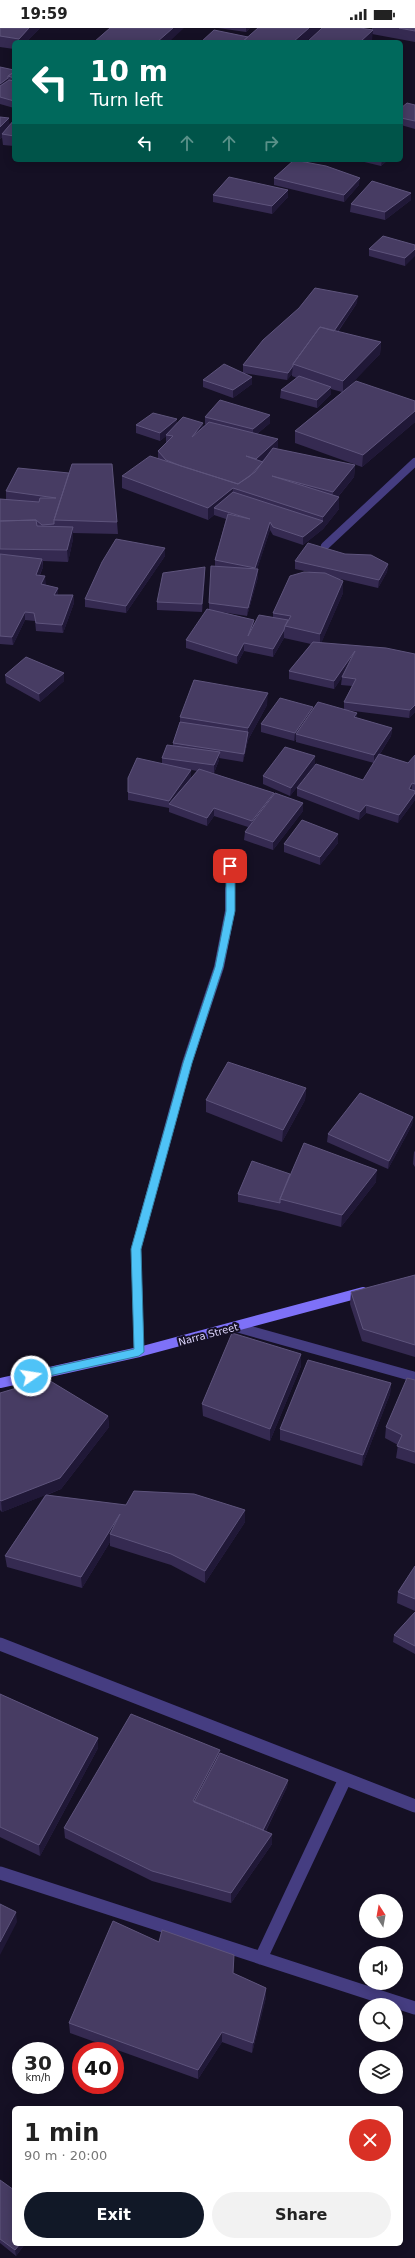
<!DOCTYPE html>
<meta charset="utf-8">
<style>
:root{--surface:#fff;--page:#f2f2f2;--text:#222;--muted:#767676;--accent:#111827}
body{margin:0;font-family:"DejaVu Sans",sans-serif;background:var(--page);color:var(--text);height:100vh;display:flex;flex-direction:column;font-size:15px;white-space:nowrap}
*{box-sizing:border-box;margin:0}
p{font-size:13px;color:var(--muted)}
.icon{flex:none;width:22px;height:22px;fill:none;stroke:currentColor;stroke-width:2;stroke-linecap:round;stroke-linejoin:round}
.map{position:relative;flex:1;overflow:hidden}
.details{position:absolute;left:12px;top:2078px;width:391px;height:140px;display:flex;flex-direction:column;background:var(--surface);border-radius:6px;box-shadow:0 2px 10px #0003}
.details>*{flex:none}
.guide{position:absolute;left:12px;top:12px;width:391px;height:122px;border-radius:6px;box-shadow:0 2px 10px #0003;background:#00695c;color:#fff;overflow:hidden}
.needle{width:26px;rotate:349deg}
.controls{position:absolute;left:359px;top:1866px;display:grid;gap:8px}
.controls a{display:grid;place-items:center;width:44px;height:44px;border-radius:50%;background:var(--surface);box-shadow:0 2px 10px #0003;font-size:20px}
.speed{position:absolute;left:12px;top:2014px;display:flex;gap:8px;font-size:20px;font-weight:700;text-align:center}
.speed>*{display:grid;place-content:center;width:52px;height:52px;border-radius:50%;background:var(--surface);box-shadow:0 2px 10px #0003;line-height:1}
.speed small{font-size:10px;font-weight:400}
.speed .limit{border:6px solid #d22;background:#fff;color:#111}
.pin{position:absolute;display:grid;place-items:center;width:34px;height:34px;color:#fff;margin:-17px;border-radius:8px;box-shadow:0 2px 6px #0006}
.me{position:absolute;width:44px;margin:-22px;rotate:77deg;stroke-linejoin:round;filter:drop-shadow(0 0 3px #0008)}
.turn{display:flex;align-items:center;gap:14px;height:84px;padding:0 12px;font-size:18px}
.turn .icon{width:52px;height:52px;stroke-width:2.5}
.turn b{display:block;font-size:28px;line-height:34px}
.lanes{display:flex;align-items:center;height:38px;padding:0 12px;background:#0003;justify-content:center;gap:20px;direction:ltr}
.lanes .off{opacity:.35}
.round{display:grid;place-items:center;flex:none;width:42px;height:42px;border-radius:21px;background:var(--page)}
.headline{display:flex;align-items:center;justify-content:space-between;height:68px;padding:0 12px}
h1{font-size:24px;font-weight:800;line-height:30px}
.button{display:flex;gap:8px;margin-top:auto;padding:8px 12px}
.button a{flex:1;height:46px;border-radius:24px;background:var(--accent);color:#fff;font-size:16px;font-weight:800;line-height:46px;text-align:center}
.button a+a{background:var(--page);color:var(--text)}
.status{display:flex;justify-content:space-between;align-items:center;height:28px;padding:0 20px;background:var(--surface);direction:ltr}
.status svg{height:11px;fill:currentColor}
.map>svg:first-child{display:block}
</style>
<div class="status"><b>19:59</b><svg viewBox="0 0 49 12"><path d="M0 12V9h3v3zM5 12V6h3v6zM10 12V3h3v9zM15 12V0h3v12zM26 1h20v11H26zM47 4h2v5h-2z"/></svg></div>
<div class="map">
<svg width="415" height="2230" viewBox="0 0 415 2230">
<rect width="100%" height="100%" fill="#151024"/>
<g fill="none" stroke-linecap="round" stroke-linejoin="round">
<path stroke="#453d81" stroke-width="8" d="M325 518 415 434
M230 862 231 838"/>
<path stroke="#453d81" stroke-width="10" d="M236 1299 415 1349
M139 1324 136 1221 187 1035 219 939 230 883V861"/>
<path stroke="#453d81" stroke-width="13" d="M0 1616 415 1778
M0 1845 415 1980
M261 1930 345 1751"/>
<path stroke="#7e71f8" stroke-width="10" d="M0 1355 139 1324 363 1264"/>
</g>
<path fill="#352a51" fill-rule="evenodd" d="M0 0H40L26 14H14V21L0 19Z
M218 0H250L246 4Z
M372 0H415V14L372 6V13Z
M0 39 14 42V80L0 76Z
M415 77V101L401 97V80Z
M0 89 10 97 14 92V118L3 117 2 109 0 111Z
M356 132H388L381 138Z
M274 150 359 157 344 174 274 157Z
M288 162V169L272 186 213 174V167Z
M411 172 385 192 350 184 351 176Z
M415 217 405 238 369 228V221Z
M357 275 338 304 381 314 380 326 345 362 415 373V394L362 439 295 415V403L342 364 331 361V366L317 380 280 370 281 362 297 350 292 348V346L287 352 243 345V337Z
M252 349V356L233 370 203 359V352Z
M270 387V395L257 406 278 419 276 421 355 437 354 449 338 469H339V481L323 501 303 517 273 507 270 502 257 541H258V549L247 588 221 584 254 592V596L273 589V585L309 544 295 541V533L345 526 388 536 387 544 378 560 340 551 343 565 321 615 415 626V684L409 690 346 682 357 690 392 700 391 708 380 726 408 735 415 727V772L398 795 366 785 359 792 297 768V760L363 752 374 735 296 714V711L294 713 261 704V696L313 679V681H344V674L352 658 341 657 342 649 334 661 289 651V643L311 616 284 610 273 629 244 623 237 636 186 620V612L209 582V575L215 539V532L226 491 214 487 208 492 122 460V448L158 431V423L166 415V408L160 413 136 405V397L177 391V395L203 399 206 397 205 396V389Z
M18 440 117 494 118 506 73 505V511L68 534 43 533V539L40 547 46 556 45 557 58 560V567H73L74 575 63 605 36 603 35 593 25 592 13 617 0 616V471H6V463Z
M165 520V528L126 585 85 579V571Z
M205 539V547L202 584 157 582V574Z
M5 647 64 653 40 674 6 655Z
M267 677 248 712 243 734 219 730V732L214 745 209 744 274 765V767L303 783 273 822 244 812 245 804 248 799 214 788 207 798 169 784V780L128 772V750L162 736V730L173 718V715L180 694V689ZM187 741 197 743 191 750V742Z
M315 736 290 768 263 756V748Z
M338 815 320 837 284 824V816Z
M306 1060 305 1072 282 1114 206 1084V1072Z
M413 1089 412 1097 388 1141 327 1114 328 1106Z
M415 1123V1139L413 1136 414 1124Z
M290 1146 376 1154 341 1199 280 1183 238 1174V1166Z
M415 1247V1329L362 1313 350 1276 351 1264Z
M301 1326V1338L270 1413 203 1388 202 1376Z
M415 1352V1436L396 1430 398 1417 385 1410 386 1399Z
M391 1355 390 1366 362 1438 280 1412V1401Z
M0 1365 108 1388 109 1399 61 1461 47 1467 245 1494 205 1555 171 1537 110 1518V1514L82 1560 7 1539 5 1528 45 1467 2 1484 0 1482Z
M415 1538V1583L397 1575 398 1564Z
M415 1584V1626L393 1614 394 1607Z
M0 1666 98 1710V1720L40 1828 0 1809Z
M220 1722V1725L288 1752 287 1759 266 1803 272 1806V1816L231 1875 152 1853 65 1810 64 1800Z
M159 1914 234 1927 233 1945 266 1960V1969L252 2025 222 2014 198 2051 70 2005 69 1995Z
M0 2152 25 2216 16 2228 0 2215Z"/>
<path fill="#201837" d="M29 0H40L26 14H19V11Z
M173 0H184L169 14H157Z
M246 0H250L246 4Z
M309 0H321L306 14H293Z
M373 2 372 13 371 14H360Z
M8 50 9 57 0 63V56Z
M9 90 10 101 2 106V109L0 111V99Z
M382 132H388L381 138Z
M360 150 359 157 344 174V167Z
M288 162V169L272 186V178Z
M411 165V172L385 192V184Z
M415 221V228L405 238V230Z
M358 268 357 275 331 313 332 306Z
M381 314 380 326 343 365V353Z
M293 338 292 346 287 352 288 345Z
M252 349V356L233 370V362Z
M331 359V366L317 380V372Z
M415 383V394L362 439 363 427Z
M270 387V395L253 409V401Z
M177 391V399L166 407V408L160 413V405Z
M203 395V403L192 417V409Z
M278 411V419L256 438V431Z
M355 437 354 449 332 476 333 464Z
M233 460 232 472 214 480V487L208 492V480Z
M339 469V481L323 501 303 517V509L323 493V489Z
M270 494V502L255 548V540Z
M73 499V511L68 534 67 522Z
M165 520V528L126 585V578Z
M42 531 43 539 36 555V547Z
M388 536 387 544 378 560 379 552Z
M205 539V547L202 584V576Z
M258 541V549L247 588 248 580Z
M45 548 46 556 41 564V556Z
M343 553V565L320 618V606Z
M58 560V568L54 567Z
M73 567 74 575 63 605 62 597Z
M25 584V592L13 617 12 609Z
M254 592V600L248 608Z
M284 602V610L273 629V621Z
M244 615V623L237 636V628Z
M355 623V631L334 661V653Z
M64 645V653L40 674 39 666Z
M268 665 267 677 248 712 243 734 244 726 248 704V700Z
M415 677V684L409 690 410 682Z
M313 679V687L296 706V711L294 713 295 705Z
M357 685V693L354 689Z
M392 700 391 708 374 735V727Z
M220 724 219 732 214 745V737Z
M315 728V736L290 768 291 760Z
M191 742V750L169 776V781V773Z
M412 755V764L409 761Z
M274 765 273 773 252 801V793Z
M415 765V772L398 795 399 787Z
M303 775V783L273 822V814Z
M366 777V785L359 792 360 784Z
M214 780V788L207 798V790Z
M338 806V815L320 837V829Z
M306 1060 305 1072 282 1114 283 1102Z
M413 1089 412 1097 388 1141 389 1133Z
M377 1142 376 1154 341 1199 342 1187Z
M301 1326V1338L270 1413V1401Z
M391 1355 390 1366 362 1438 363 1427Z
M108 1388 109 1399 61 1461 2 1484 1 1473Z
M245 1482V1494L205 1555V1543Z
M120 1486 110 1506V1514L82 1560 81 1549Z
M98 1710V1720L40 1828 39 1817Z
M220 1722V1732L196 1778 193 1773Z
M288 1752 287 1759 261 1812 262 1805Z
M272 1806V1816L231 1875V1865Z
M16 1884 17 1894 0 1927V1914Z
M266 1960V1969L252 2025 253 2015Z
M222 2004V2014L198 2051V2042Z
M20 2216H25L16 2228 15 2222Z"/>
<path fill="#473c63" stroke="#5e547c" d="M0 0H29L19 11 0 8Z
M110 0H173L157 14H94Z
M258 0H309L293 14H242Z
M322 0H360L373 2 360 14H307Z
M399 0H415V3Z
M214 2 248 9 242 14H201Z
M0 39 14 42V44L8 48V50L0 56Z
M14 44V50L8 48Z
M9 52 14 53V73L0 69V58Z
M407 75 415 77V93L401 90V80Z
M0 89 9 90 0 99Z
M14 92V108L2 106Z
M294 132 326 138 360 150 344 167 274 150Z
M229 149 288 162 272 178 213 167Z
M372 153 411 165 385 184 351 176Z
M383 208 415 217V221L405 230 369 221Z
M315 260 358 268 334 303 320 299 293 336V338L288 345 243 337 263 312 299 280Z
M320 299 381 314 343 353 293 336Z
M224 336 252 349 233 362 203 352Z
M299 348 331 359 317 372 281 362Z
M356 353 415 373V383L363 427 295 403Z
M220 372 270 387 253 401 205 389Z
M153 385 177 391 160 405 136 397Z
M183 389 203 395 192 409 209 394 278 411 256 431 246 428 263 434 259 438 250 448 238 456 181 438 166 432 158 423 173 408 166 407Z
M273 420 355 437 333 464 272 448 339 469 323 489 233 460 208 480 122 448 150 428 238 456 255 444Z
M72 436H112L117 494 54 492Z
M18 440 69 445 54 492V496L42 497 36 492 0 493V471L39 474 40 470H56L6 463Z
M233 464 323 493 303 509 273 499 270 494 255 540 215 532 228 486 250 491 214 480Z
M36 492 37 498 73 499 67 522 0 521V493Z
M116 511 165 520 126 578 85 571 102 534Z
M308 515 345 526 371 527 388 536 379 552 295 533Z
M0 526 42 531 36 547 45 548 41 556 58 560 54 567H73L62 597 36 595 34 585 25 584 12 609 0 608Z
M211 538 258 541 248 580 209 575Z
M205 539 202 576 157 574 163 545Z
M304 544 325 545 343 553 320 606 285 598 291 588 273 585 290 548Z
M207 581 254 592 248 608 259 587 288 592 285 598 284 602 273 621 244 615 237 628 186 612Z
M313 614 386 620 415 626V677L410 682 344 674 356 651 342 649 355 623 334 653 289 643Z
M26 629 64 645 39 666 5 647Z
M194 652 268 665 248 700 180 689Z
M280 670 313 679 295 705 261 696Z
M318 674 357 685 354 689 392 700 374 727 296 706Z
M180 694 248 704 244 726 173 715Z
M167 717 220 724 214 737 162 730Z
M285 719 315 728 291 760 263 748Z
M379 726 408 735 415 727V756L412 755 409 761 415 763V765L399 787 366 777 360 784 297 760 316 736 363 752Z
M137 730 191 742 169 773 128 764V750Z
M199 741 274 765 252 793 214 780 207 790 169 776Z
M275 765 303 775 273 814 245 804Z
M302 792 338 806 320 829 284 816Z
M228 1034 306 1060 283 1102 206 1072Z
M360 1065 413 1089 389 1133 328 1106Z
M304 1115 377 1142 342 1187 280 1171Z
M252 1133 290 1146 280 1171V1175L238 1166Z
M415 1247V1317L363 1301 351 1264Z
M232 1305 301 1326 270 1401 202 1376Z
M308 1332 391 1355 363 1427 280 1401Z
M407 1350 415 1352V1424L397 1418 402 1407 386 1399Z
M47 1351 108 1388 60 1450 1 1473 0 1472V1365Z
M134 1463 194 1466 245 1482 205 1543 171 1526 110 1506 120 1486 81 1549 5 1528 46 1467 126 1477Z
M415 1538V1571L398 1564Z
M415 1584V1618L394 1607Z
M0 1666 98 1710 39 1817 0 1799Z
M131 1686 220 1722 193 1773 272 1806 231 1865 152 1843 64 1800Z
M220 1725 288 1752 263 1802 194 1774Z
M0 1876 16 1884 0 1914Z
M113 1893 159 1914 162 1902 234 1927 233 1945 266 1960 253 2015 222 2004 198 2042 69 1995Z
M0 2152 14 2162V2216H20L15 2222 0 2211Z"/>
<path fill="#4fc3f7" stroke="#337fa1" d="M230 835 235 838V883L223 939 192 1035 141 1221 144 1324 139 1328 31 1352 27 1351V1345L31 1344 134 1321 131 1221 183 1035 215 939 226 883V838Z"/>
<g text-anchor="middle" stroke-width="4" stroke-linejoin="round" paint-order="stroke">
<g font-size="10" fill="#ddd5fd" stroke="#151024">
<text transform="translate(208 1306) rotate(-15)" y="4">Narra Street</text>
</g>
</g>
</svg>
<div class="controls">
<a><svg class="needle" viewBox="-14 -14 28 28"><path d="M0-13l5 13h-10z" fill="#e53935"/><path d="M0 13l5-13h-10z" fill="#767676"/></svg></a>
<a><svg class="icon" aria-label="sound" viewBox="0 0 24 24"><path d="M4 9h4l5-4v14l-5-4H4zM17 9q2 3 0 6"/></svg></a>
<a><svg class="icon" aria-label="search" viewBox="0 0 24 24"><circle cx="10" cy="10" r="6"/><path d="M15 15l6 6"/></svg></a>
<a><svg class="icon" aria-label="layers" viewBox="0 0 24 24"><path d="M12 4l9 5-9 5-9-5zM3 14l9 5 9-5"/></svg></a>
</div>
<div class="speed"><div>30<small>km/h</small></div><div class="limit">40</div></div>
<div class="pin" style="left:230px;top:838px;background:#d93025"><svg class="icon" aria-label="arrive" viewBox="0 0 24 24"><path d="M6 21V4h12l-3 4 3 4H6"/></svg></div>
<svg class="me" style="left:31px;top:1348px" viewBox="-20 -20 40 40"><circle r="17" fill="#4fc3f7" stroke="#fff" stroke-width="3"/><path d="M0-11L8 9 0 5-8 9z" fill="#fff"/></svg>
<div class="guide">
<div class="turn"><svg class="icon" aria-label="left" viewBox="0 0 24 24"><path d="M17 20v-9H6M10 6l-5 5 5 5"/></svg><div><b>10 m</b>Turn left</div></div>
<div class="lanes"><svg class="icon" aria-label="left" viewBox="0 0 24 24"><path d="M17 20v-9H6M10 6l-5 5 5 5"/></svg><svg class="icon off" aria-label="ahead" viewBox="0 0 24 24"><path d="M12 20V5M6 11l6-6 6 6"/></svg><svg class="icon off" aria-label="ahead" viewBox="0 0 24 24"><path d="M12 20V5M6 11l6-6 6 6"/></svg><svg class="icon off" aria-label="right" viewBox="0 0 24 24"><path d="M7 20v-9h11M14 6l5 5-5 5"/></svg></div>
</div>
<section class="details">
<div class="headline"><div><h1>1 min</h1><p>90 m · 20:00</p></div><a class="round" style="background:#d93025;color:#fff"><svg class="icon" aria-label="close" viewBox="0 0 24 24"><path d="M6 6l12 12M18 6L6 18"/></svg></a></div>
<div class="button"><a>Exit</a><a>Share</a></div>
</section>
</div>
